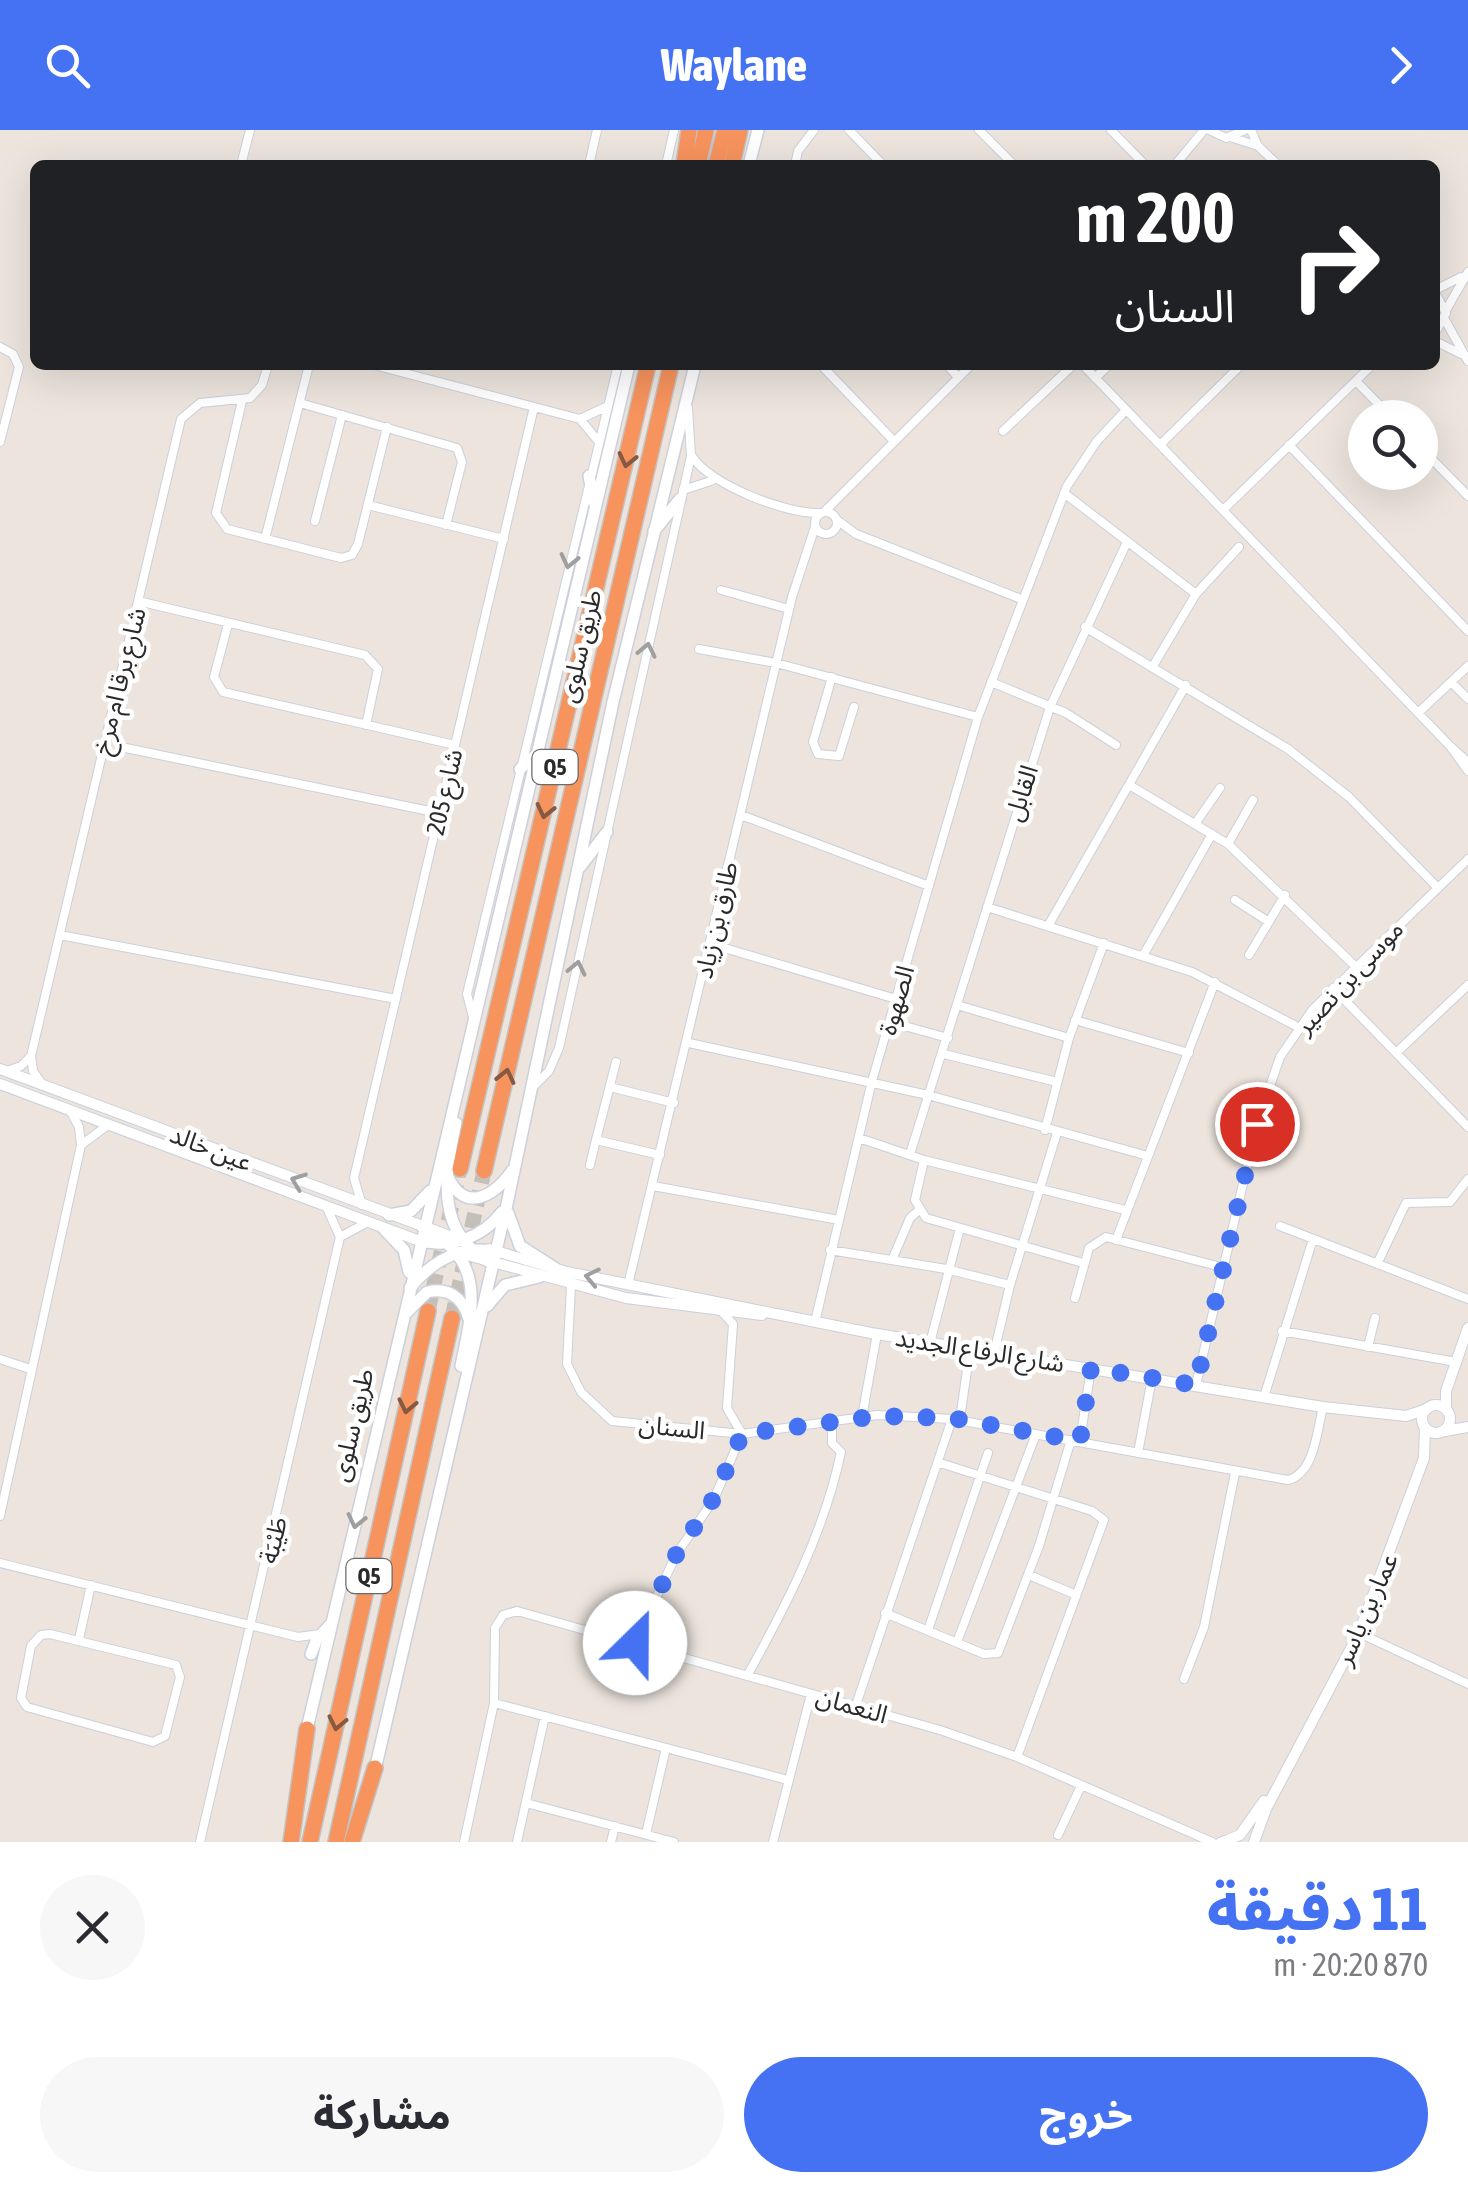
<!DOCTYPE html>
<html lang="ar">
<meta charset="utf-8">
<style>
:root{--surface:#fff;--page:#f7f7f7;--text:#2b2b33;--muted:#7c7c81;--accent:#4472f2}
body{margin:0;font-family:"Asap Condensed","Noto Sans Arabic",sans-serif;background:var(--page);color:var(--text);direction:rtl;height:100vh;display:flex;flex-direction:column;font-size:38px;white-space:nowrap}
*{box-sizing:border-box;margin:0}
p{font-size:32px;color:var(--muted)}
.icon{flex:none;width:55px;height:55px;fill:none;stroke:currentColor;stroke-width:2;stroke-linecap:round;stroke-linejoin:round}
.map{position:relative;height:1712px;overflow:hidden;direction:ltr}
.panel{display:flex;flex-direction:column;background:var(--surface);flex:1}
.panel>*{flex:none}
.banner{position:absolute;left:30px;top:30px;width:1410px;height:210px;border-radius:15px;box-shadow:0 10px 40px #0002;direction:rtl;background:#202124;color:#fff;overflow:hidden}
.buttons{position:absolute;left:1348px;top:270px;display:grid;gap:20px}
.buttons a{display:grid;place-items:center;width:90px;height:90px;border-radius:50%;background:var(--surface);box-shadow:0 10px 40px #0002;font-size:50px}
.pin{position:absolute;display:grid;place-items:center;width:85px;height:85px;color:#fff;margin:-42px;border:5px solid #fff;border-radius:50%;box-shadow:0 2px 10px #0007}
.me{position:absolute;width:110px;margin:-55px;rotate:23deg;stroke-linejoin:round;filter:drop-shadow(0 0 8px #0008)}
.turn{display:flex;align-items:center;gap:35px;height:210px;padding:0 40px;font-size:45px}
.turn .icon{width:130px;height:130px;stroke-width:2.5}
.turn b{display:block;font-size:70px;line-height:85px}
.round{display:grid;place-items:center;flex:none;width:105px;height:105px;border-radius:52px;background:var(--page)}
.overview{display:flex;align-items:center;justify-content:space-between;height:170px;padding:0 40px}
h1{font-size:60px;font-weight:800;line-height:75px;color:var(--accent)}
.button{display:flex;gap:20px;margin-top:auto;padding:20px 40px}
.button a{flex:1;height:115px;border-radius:60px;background:var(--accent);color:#fff;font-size:40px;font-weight:800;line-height:115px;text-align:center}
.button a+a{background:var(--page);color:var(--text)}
header{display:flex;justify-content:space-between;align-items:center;height:130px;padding:0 40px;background:var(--accent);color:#fff;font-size:45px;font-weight:800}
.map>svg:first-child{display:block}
</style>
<header><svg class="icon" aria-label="forward" viewBox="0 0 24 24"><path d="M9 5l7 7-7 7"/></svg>Waylane<svg class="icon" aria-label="search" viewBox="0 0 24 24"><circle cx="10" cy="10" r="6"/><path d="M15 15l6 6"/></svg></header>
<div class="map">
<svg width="1468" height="1712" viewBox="0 0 1468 1712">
<rect width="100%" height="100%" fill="#ece4dd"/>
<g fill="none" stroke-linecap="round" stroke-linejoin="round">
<path stroke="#c5bfb9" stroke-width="15" stroke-dasharray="15 8" stroke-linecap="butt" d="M428 1181 460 1039
M452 1188 484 1041"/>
<defs>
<path id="minor" d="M849 0 883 35
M979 0 1014 35
M1111 0 1145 35
M1209 0 1226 8 1245 0
M1251 0 1258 16
M1233 8 1258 16 1278 35
M241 35 250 0
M589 35 597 0
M666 35 674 0
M795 35 798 21 814 0
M1175 35 1204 0
M1435 160 1461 147
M1435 163 1446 183 1435 203
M1446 180 1468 142
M1445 190 1468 231
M1435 211 1461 224
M0 217 13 224 19 237 0 312
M374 235 580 289 608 276
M821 235 892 309
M947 235 958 247
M1083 235 1450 616
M1095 248 1109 235
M1356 251 1392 288
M242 271 216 383 227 399 341 428 352 425 358 414 387 297
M300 273 457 318 462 332 446 395
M580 289 598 311
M1003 301 1073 235
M1160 315 1241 235
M1289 315 1468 501
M1420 317 1468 366
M692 326C708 354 788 385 821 383
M683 360 711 351
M1064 363 1196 464
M368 375 504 409
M1224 379 1372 235
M815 393a11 11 0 1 1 22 0a11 11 0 1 1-22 0Z
M824 382 971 235
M837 390 856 404 1021 469
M315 391 342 285
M265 409 309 235
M721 460 789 479
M138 471 365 525 378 539 366 595
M228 494 214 547 223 562 455 615
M1085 497 1288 619 1349 667 1436 756
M699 519 776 533 978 587
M1153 536 1196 464 1239 417
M832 547 813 612 818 624 839 626 854 577
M991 552 1066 583 1116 615
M1451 552 1468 569
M1418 583 1468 536
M121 617 439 683
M1468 632 1450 616 1468 641
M1131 656 1228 714 1355 836
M741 685 929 756
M1195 694 1220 658
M1228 714 1253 670
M1235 770 1269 792
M987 777 1192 842 1298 897
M1048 796 1186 555
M60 805 396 869
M711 814 896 869
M1144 824 1212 704
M1249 825 1285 765
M1333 858 1468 997
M957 875 1069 908
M1075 890 1189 923
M474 891 467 864 618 235
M890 892 948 908
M689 913 928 965 1148 1026
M1396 923 1468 855
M944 924 1057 952
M616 932 596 1010 660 1025
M7 941 21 936 31 926
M42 954 33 941 31 926 181 289 200 273 250 268 262 255 268 235
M534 956 549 941 559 918 691 326 688 278
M610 957 674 973
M1045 1000 1069 908 1104 813
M859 1008 924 1030 1125 1080
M81 1015 108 995
M910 1024 1050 577 1127 412
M924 1030 915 1070 926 1088 1083 1133
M590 1035 596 1010
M653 1056 839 1090
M362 1075 354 1048 534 277
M1280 1096 1468 1169
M340 1107 366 1093
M1116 1110 1215 852
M830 1120 946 1139 1010 1155
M892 1130 910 1088 918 1081
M1377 1134 1406 1073 1450 1072 1468 1049
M628 1155 792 467 815 397
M571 1156 567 1234 581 1262 612 1291 742 1304 877 1285 952 1289 1288 1350C1315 1343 1317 1300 1323 1277
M1075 1168 1089 1118 1106 1107 1221 1137
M722 1182 733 1194 727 1278 742 1304
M815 1192 872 951 978 587 1067 356 1097 311 1126 280
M1282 1201 1456 1232
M930 1213 960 1098
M1368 1217 1375 1188
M994 1223 1010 1155 1057 1003
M0 1229 30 1239
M1196 1255 1257 994 1280 927 1313 879 1468 729
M1264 1267 1313 1109
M961 1282 970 1219
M862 1287 877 1204
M1080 1311 1091 1238
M1138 1323 1152 1248
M940 1333 1092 1381 1104 1390 1017 1627
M0 1386 81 1015 79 997 71 982
M0 1433 298 1507 320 1504
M1029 1445 1074 1464
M885 1483 984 1524 998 1523 1039 1416 1071 1310
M928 1500 988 1323
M1359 1503 1468 1554
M50 1504 176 1535 180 1547 165 1606 153 1612 27 1577 21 1568 31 1516 41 1505Z
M79 1509 91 1455
M957 1512 1036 1304
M635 1513 676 1425 714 1369 742 1304
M747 1546C787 1474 824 1403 841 1322L832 1313V1294
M1184 1549 1204 1497 1235 1343
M494 1573 788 1650
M856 1575 952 1289
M526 1673 674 1712
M646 1704 666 1618
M1058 1705 1081 1656
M200 1712 340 1107 327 1078
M464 1712 494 1573 495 1498 503 1485 517 1481 940 1600 1017 1627 1212 1712
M517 1712 545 1586
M611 1712 615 1696
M773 1712 811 1564
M1220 1712 1225 1710"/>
<path id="tertiary" d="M0 939 463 1111
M0 954 425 1113
M489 1119 567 1142 871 1203 1323 1277 1406 1286 1427 1279
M456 1122 626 1168 762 1185
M1422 1289a14 14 0 1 1 28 0a14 14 0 1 1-28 0Z
M1446 1279V1261L1468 1198
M1445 1301 1468 1297
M1230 1709 1240 1705 1264 1671
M1254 1712 1266 1679 1359 1503 1424 1328 1425 1297"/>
<path id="secondary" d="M749 35 758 0
M589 346 594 372
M654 401 680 369
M520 639 538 623
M580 737 607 702
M456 993C444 1047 435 1105 493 1134
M448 1047C465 1084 494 1066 512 1041
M508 1083 520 1116 556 1139
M389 1085 411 1081 430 1061
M423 1098C487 1128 473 1179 461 1236
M384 1099 404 1120 409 1142
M420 1111C452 1118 482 1108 502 1082
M410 1158C432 1131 461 1114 496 1122
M487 1176 505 1155 539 1147
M407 1182 427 1162C449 1157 463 1168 469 1189
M311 1524 317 1509 332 1493
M306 1603 629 235
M374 1644 507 1074 613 572 695 235"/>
<path id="motorway" d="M684 35 689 0
M698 35 706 0
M716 35 725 0
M732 35 740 0
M460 1039 648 235
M484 1041 671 235
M291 1712 307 1599
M310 1712 428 1181
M336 1712 452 1188
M352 1712 375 1638"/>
</defs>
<use href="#minor" stroke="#cbd0db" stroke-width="10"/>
<use href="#tertiary" stroke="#cbd0db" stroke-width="12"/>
<use href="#secondary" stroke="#cbd0db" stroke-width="14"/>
<use href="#motorway" stroke="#c3c3c3" stroke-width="18"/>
<use href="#minor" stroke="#fff" stroke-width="8"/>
<use href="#tertiary" stroke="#fff" stroke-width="10"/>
<use href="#secondary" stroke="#fff" stroke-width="11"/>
<use href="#motorway" stroke="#f7935d" stroke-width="15"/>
</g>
<defs><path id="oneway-chevron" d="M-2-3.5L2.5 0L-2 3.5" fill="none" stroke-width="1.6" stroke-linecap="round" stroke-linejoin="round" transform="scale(2.5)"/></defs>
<g stroke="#865941">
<use href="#oneway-chevron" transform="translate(627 330) rotate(103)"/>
<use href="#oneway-chevron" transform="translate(545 681) rotate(103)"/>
<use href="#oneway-chevron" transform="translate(506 946) rotate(-77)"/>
<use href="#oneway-chevron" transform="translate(407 1276) rotate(102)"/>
<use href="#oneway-chevron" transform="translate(337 1593) rotate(102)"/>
</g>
<g stroke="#9f9f9f">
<use href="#oneway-chevron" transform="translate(569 431) rotate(103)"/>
<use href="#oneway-chevron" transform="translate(647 520) rotate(-78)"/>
<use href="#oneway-chevron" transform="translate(577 838) rotate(-78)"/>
<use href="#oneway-chevron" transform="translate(298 1051) rotate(-159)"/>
<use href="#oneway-chevron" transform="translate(592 1147) rotate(-168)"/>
<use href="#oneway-chevron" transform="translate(356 1391) rotate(103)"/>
</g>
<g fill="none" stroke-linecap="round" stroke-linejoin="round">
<path stroke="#4472f2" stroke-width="18" stroke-dasharray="0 32.4" d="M635 1513 676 1425 714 1368 742 1304 877 1286 952 1288 1080 1311 1091 1238 1196 1255 1257 994"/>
</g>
<g text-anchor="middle" stroke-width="9" stroke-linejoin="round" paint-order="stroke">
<g fill="#fff" stroke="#6a6a6a" stroke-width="2.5">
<rect x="532.5" y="620" width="45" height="34" rx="8"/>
<rect x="346.5" y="1429" width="45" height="34" rx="8"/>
</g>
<g font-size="22" font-weight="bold" fill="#2a2a2a">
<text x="555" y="645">Q5</text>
<text x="369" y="1454">Q5</text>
</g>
<g font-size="25" fill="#2a2a2a" stroke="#fff">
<text transform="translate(580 516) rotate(-77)" y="9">طريق سلوى</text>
<text transform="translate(119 551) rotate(-76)" y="9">شارع برقا ام مرخ</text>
<text transform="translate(444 662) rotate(-77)" y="9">شارع 205</text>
<text transform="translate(1021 663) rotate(-72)" y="9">القابل</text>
<text transform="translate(716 790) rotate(-77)" y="9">طارق بن زياد</text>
<text transform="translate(1349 847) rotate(-47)" y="9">موسى بن نصير</text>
<text transform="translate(896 870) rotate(-74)" y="9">الصهوة</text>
<text transform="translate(211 1018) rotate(21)" y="9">عين خالد</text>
<text transform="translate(980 1220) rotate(9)" y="9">شارع الرفاع الجديد</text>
<text transform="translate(352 1295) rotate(-77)" y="9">طريق سلوى</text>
<text transform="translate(672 1297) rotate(6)" y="9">السنان</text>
<text transform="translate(273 1410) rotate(-76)" y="9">طَيْبَة</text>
<text transform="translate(1366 1479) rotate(-66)" y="9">عمار بن ياسر</text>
<text transform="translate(852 1575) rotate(16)" y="9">النعمان</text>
</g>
</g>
</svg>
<div class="buttons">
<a><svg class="icon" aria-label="search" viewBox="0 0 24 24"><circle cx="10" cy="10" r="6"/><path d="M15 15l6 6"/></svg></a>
</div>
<div class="pin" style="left:1257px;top:994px;background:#d93025"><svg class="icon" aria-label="arrive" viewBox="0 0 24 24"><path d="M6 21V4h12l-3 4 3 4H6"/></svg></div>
<svg class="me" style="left:635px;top:1513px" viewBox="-20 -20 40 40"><circle r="19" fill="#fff"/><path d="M0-13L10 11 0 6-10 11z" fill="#4472f2"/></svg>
<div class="banner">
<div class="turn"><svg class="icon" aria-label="right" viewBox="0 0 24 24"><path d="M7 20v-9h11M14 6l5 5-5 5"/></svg><div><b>200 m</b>السنان</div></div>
</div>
</div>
<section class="panel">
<div class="overview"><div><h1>11 دقيقة</h1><p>870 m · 20:20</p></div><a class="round"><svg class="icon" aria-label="close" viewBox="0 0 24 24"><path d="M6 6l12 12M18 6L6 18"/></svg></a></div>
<div class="button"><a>خروج</a><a>مشاركة</a></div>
</section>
